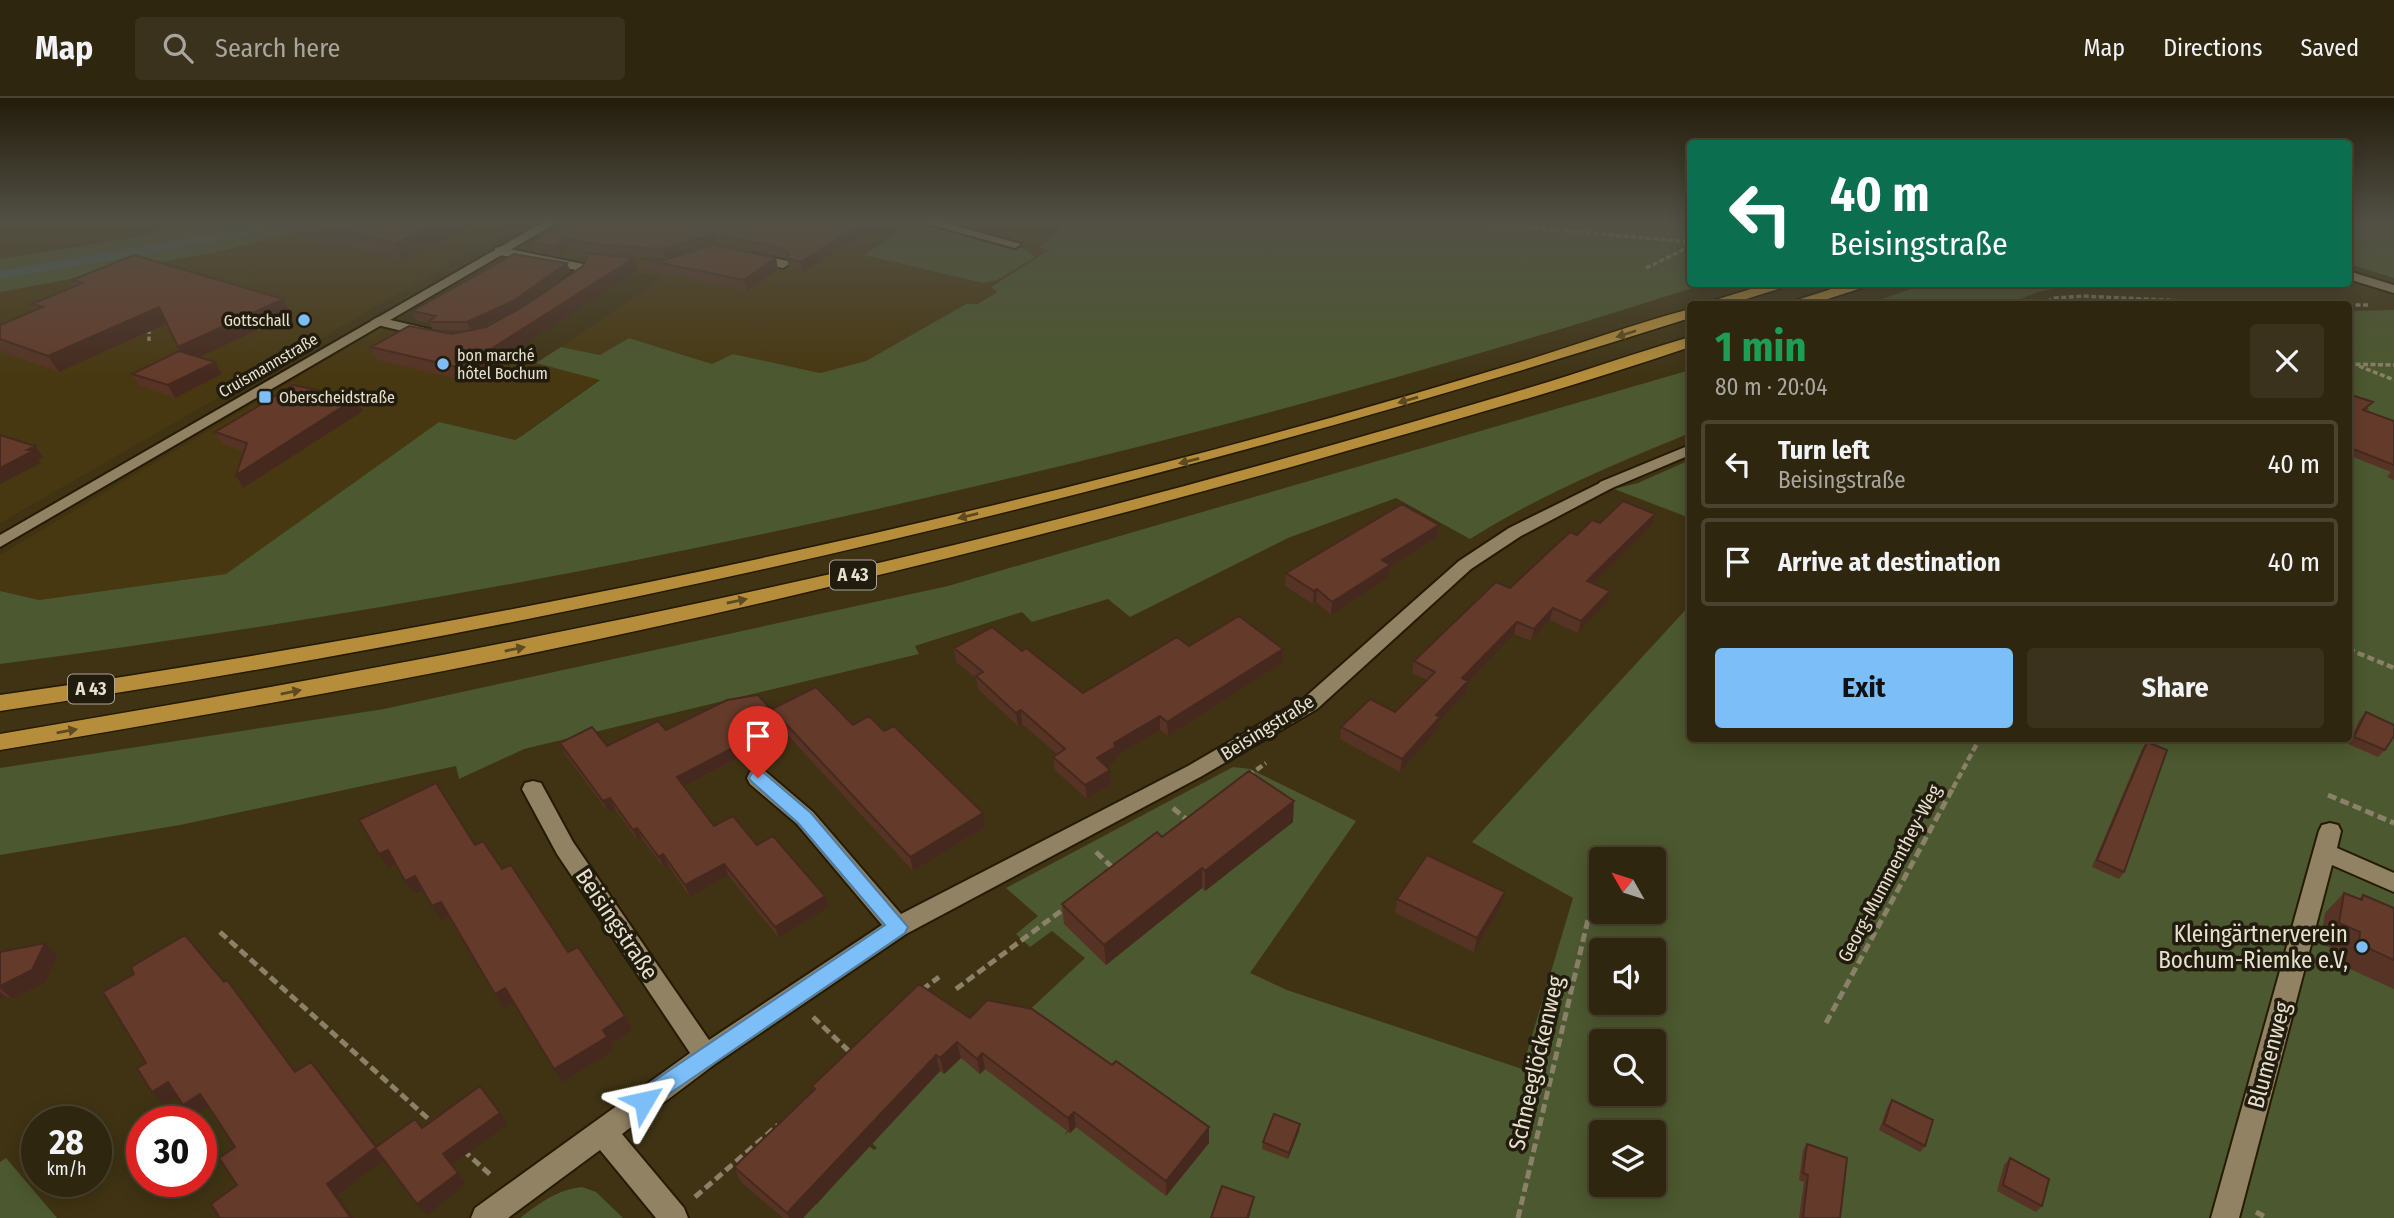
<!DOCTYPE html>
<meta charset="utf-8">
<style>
:root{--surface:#2f260f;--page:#3b321d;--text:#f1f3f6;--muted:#a7a59e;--line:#4a432f;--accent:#7bbef8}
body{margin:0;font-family:"Fira Sans Condensed",sans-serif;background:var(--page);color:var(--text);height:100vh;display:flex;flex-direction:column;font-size:26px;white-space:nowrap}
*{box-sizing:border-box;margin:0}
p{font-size:23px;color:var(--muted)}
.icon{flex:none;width:38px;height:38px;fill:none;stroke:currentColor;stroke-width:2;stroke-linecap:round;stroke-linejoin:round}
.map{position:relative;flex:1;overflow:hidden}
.details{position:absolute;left:1687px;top:203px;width:665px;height:441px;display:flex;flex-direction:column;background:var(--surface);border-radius:7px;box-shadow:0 4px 18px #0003,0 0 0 2px var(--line)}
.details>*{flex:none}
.guide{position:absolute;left:1687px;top:42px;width:665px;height:147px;border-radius:7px;box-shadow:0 4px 18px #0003,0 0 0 2px var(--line);background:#0b6e4f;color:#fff;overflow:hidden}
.needle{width:46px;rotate:309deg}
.fabs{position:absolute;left:1589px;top:749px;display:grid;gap:14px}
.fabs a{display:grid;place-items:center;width:77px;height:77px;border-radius:7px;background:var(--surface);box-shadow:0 4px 18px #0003,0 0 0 2px var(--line);font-size:35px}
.speed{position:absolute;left:21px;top:1008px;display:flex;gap:14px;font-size:35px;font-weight:700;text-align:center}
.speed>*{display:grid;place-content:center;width:91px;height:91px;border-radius:50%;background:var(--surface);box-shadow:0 4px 18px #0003,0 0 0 2px var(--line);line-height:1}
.speed small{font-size:18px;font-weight:400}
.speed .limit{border:10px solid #d22;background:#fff;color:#111}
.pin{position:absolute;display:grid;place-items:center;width:60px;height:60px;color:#fff;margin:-72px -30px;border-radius:50% 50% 50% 0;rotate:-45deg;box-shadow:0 0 7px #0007}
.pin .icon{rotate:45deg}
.me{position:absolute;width:77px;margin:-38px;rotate:54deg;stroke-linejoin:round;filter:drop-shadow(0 0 5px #0008)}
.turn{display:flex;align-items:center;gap:24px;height:147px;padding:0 28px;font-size:32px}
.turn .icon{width:91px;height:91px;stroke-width:2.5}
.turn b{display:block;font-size:49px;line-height:60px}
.round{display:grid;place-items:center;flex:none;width:74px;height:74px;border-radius:7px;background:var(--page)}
.head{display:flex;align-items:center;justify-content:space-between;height:119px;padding:0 28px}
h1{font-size:42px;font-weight:700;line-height:52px;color:#1e9e55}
.primary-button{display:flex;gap:14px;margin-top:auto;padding:14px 28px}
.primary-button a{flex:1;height:80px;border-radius:7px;background:var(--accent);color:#111;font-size:28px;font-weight:700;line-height:80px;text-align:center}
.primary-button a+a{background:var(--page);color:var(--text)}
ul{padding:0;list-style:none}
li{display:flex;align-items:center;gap:21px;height:88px;margin:0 14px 10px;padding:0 14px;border:4px solid var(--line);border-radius:7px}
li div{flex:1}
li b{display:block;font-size:26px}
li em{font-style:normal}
header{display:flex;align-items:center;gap:42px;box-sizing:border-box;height:98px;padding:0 35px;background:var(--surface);border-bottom:2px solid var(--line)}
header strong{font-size:33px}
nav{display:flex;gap:38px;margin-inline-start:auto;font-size:24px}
.search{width:490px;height:63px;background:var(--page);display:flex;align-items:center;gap:18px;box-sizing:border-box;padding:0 24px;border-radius:7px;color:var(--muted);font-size:26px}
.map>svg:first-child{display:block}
</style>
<header>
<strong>Map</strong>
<div class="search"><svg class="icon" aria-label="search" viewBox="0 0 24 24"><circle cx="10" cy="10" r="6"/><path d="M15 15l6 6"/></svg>Search here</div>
<nav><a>Map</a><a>Directions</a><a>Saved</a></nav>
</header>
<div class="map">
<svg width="2394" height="1120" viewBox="0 0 2394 1120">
<rect width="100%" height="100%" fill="#3f3314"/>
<path fill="#483811" d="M0 123H525L0 425Z
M568 123 1025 125 1072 123 1039 148 1050 151 992 189 997 194 978 206H966L866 263 820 275 733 256 712 266 629 240 600 257 561 249 662 180 514 152Z
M384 228 600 281 515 342 439 324 226 476 39 502 0 493V457Z"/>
<path fill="#4c582f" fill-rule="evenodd" d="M200 123H323L297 134 216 154 0 194V161L139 139Z
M1072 123H1690V186H1705C1150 364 578 491 0 566V493L39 502 226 476 439 324 515 342 523 337 600 282 536 265 561 249 600 257 629 240 712 266 733 256 820 275 866 263 966 206H978L997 194 991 189 1049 152 1039 149Z
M2349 123H2394V180L2349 166Z
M912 126 926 127 1025 151 1035 159 997 182 983 185 864 157Z
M1925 186H2078L2038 194 2008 206H1868Z
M2394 212V1120H798L812 1105 816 1107 869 1048 874 1052 877 1050 868 1041 937 970 945 975 959 948 1046 1017 1070 1030 1064 1037 1078 1027 1168 1093 1166 1098 1208 1044 1023 918 1085 860 1052 833 1030 849 1016 836 1038 818 1006 790 1233 669 1250 671 1356 723 1250 875 1287 892 1522 971 1573 800 1472 744 1690 507V640H2348L2349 213ZM1601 761H1654V814H1601ZM1601 852H1654V905H1601ZM1601 943H1654V996H1601ZM1601 1034H1654V1087H1601Z
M1690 272V335C1612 367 1542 396 1470 441L1396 400 1288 440 1130 519 1108 501 1032 524 1022 514 915 548 919 556 524 651 459 681 456 668 180 727 0 757V670L384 611 948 488Z
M1690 362V420L1614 391 1638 385Z
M6 1060 57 1120H0V1064Z
M582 1089 596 1094 623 1120H520C540 1105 556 1092 582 1089Z"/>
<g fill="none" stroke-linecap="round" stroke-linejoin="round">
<path stroke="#4a5e5e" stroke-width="8" d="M0 177 237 136 276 123"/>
<defs>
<path id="service" d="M917 123H938L1021 146 1015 150Z
M499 149 583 166 589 170 586 178 565 190 558 186 576 172 495 156V150Z
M751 155 788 163 789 166 783 170 747 162 745 159Z
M378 219 437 233 439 236 432 240 373 226 371 223Z
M1690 347V357L1612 390 1606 392 1598 387 1600 384Z
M2330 725 2338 727 2341 733 2337 750 2394 775V794L2332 767 2239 1120H2211L2319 733 2322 727Z"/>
<path id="minor" d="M2348 173 2394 187V195L2348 181Z
M1606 382 1614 387 1612 390 1521 438 1471 471 1317 611 1202 678 906 836 715 966 622 1036 684 1110 688 1120H656L600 1052 508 1120H471L475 1110 690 955 557 756 522 691 525 685 533 683 541 685 573 744 709 942 882 827 797 726 750 686 747 680 750 674 758 672 766 674 813 714 901 816 1188 668 1303 601 1459 463 1509 430Z"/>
<path id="tertiary" d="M545 123H560L0 449V437Z"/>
<path id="motorway" d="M1767 186H1787L1785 189 1730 206H1710L1712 203Z
M1847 186H1867L1865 189 1812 206H1792L1794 203Z
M1690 211V220C1139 396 573 528 0 613V597C405 539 809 458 1205 354 1312 326 1418 295 1524 263 1579 246 1634 226 1690 211Z
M1690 239V249C1564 292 1434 328 1305 365 1050 437 793 501 533 555 356 591 178 622 0 652V636C345 578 688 514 1027 429 1190 388 1353 342 1515 294 1574 277 1631 256 1690 239Z"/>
</defs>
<use href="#service" stroke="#261a00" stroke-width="4"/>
<use href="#minor" stroke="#261a00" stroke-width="4"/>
<use href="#tertiary" stroke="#261a00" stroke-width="4"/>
<use href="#motorway" stroke="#261a00" stroke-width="3"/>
<path stroke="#8b8169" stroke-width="3.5" stroke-dasharray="5 2.5" stroke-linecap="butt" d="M1459 123 1690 144
M1646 170 1681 153 1690 144
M2040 206 2055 200 2083 198 2245 206
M2348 207H2369
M149 231V243
M2348 266 2394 267
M2359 268 2394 282"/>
<path stroke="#8b8169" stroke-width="4.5" stroke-dasharray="7 3.5" stroke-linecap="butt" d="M2348 551 2394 570
M1248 678 1266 665
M1953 690 1980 640"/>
<path stroke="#8b8169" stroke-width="5" stroke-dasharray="9 4.5" stroke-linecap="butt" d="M2328 697 2394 725
M1173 710 1186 721
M1096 754 1115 772
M220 834 433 1025
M956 891 1065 810
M922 892 939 879
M813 919 852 956
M1826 925 1954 688
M463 1052 493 1079
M695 1099 778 1027
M2256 1114 2267 1120
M1518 1120 1589 817"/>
<use href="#service" fill="#908262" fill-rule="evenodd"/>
<use href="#minor" fill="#908262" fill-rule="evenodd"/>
<use href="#tertiary" fill="#908262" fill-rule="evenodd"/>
<use href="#motorway" fill="#b68e3b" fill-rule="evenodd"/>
</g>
<path fill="#563325" d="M300 123H481L403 162 307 139Z
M569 123H882L803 174 789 169 787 162 784 159 716 145 666 160 603 156 569 150 562 155 561 159 536 154 532 144Z
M634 160 638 172 467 283 377 262 371 249 467 233 438 232 432 231 430 225 416 222 412 213 567 165 570 173 518 210 473 231 486 229 521 210Z
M776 160 778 172 747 193 645 172 642 161 664 162Z
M72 182 283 201 291 216 200 259 222 276 175 300 140 288 132 276 180 253 167 226 59 274 0 253V227L37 212 32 206 76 188Z
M2348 296 2369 311 2366 313 2394 323V382L2387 379 2391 374 2348 357Z
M356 300 363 313 243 390 244 354 223 346 215 334Z
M1600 425 1652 427 1593 485 1610 493 1607 505 1578 535 1550 522 1531 543 1514 536 1468 584 1466 595 1439 624 1438 631 1400 674 1340 641 1341 629 1395 614 1427 582 1412 575 1414 563 1577 437Z
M1439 427 1437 439 1390 469 1388 480 1331 517 1316 504 1313 506 1285 488 1286 475Z
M1189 548 1283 551 1282 565 1168 638 1160 632 1116 658V663L1106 669 1110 672 1111 686 1087 701 1055 672 1053 659 1057 656 1022 626 1018 628 978 591 976 580 956 564 954 550 1022 553 1083 595Z
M772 611 884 633 983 715 985 729 913 773 784 633 785 636 684 689 714 728 757 747 829 809 779 840 728 777 690 799 668 767 664 770 642 741 638 743 615 711 608 714 565 656 560 645 607 648 666 632 774 615Z
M2366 614 2385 652 2378 659 2348 646 2360 621Z
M2147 644 2124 774 2119 781 2092 769 2142 651Z
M1293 724 1205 793 1202 790 1106 867 1064 826 1062 806 1162 739Z
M1505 794 1501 808 1474 854 1395 815 1397 801Z
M2344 795 2359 801 2363 797 2394 810V891L2339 866 2340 854 2320 845 2325 815Z
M45 845 58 858 45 885 12 901 5 898 0 902V854Z
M970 920 1209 1045 1166 1098 1076 1029 1070 1035 985 971 980 976 961 960 944 976 940 973 803 1120H783L741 1084 734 1069 814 992 812 988Z
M1892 1002 1925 1048 1920 1054 1879 1032 1888 1008Z
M1299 1033 1288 1061 1262 1051 1263 1044Z
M1807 1046 1840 1120H1799L1804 1084 1799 1082 1803 1052Z
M2010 1060 2042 1108 2036 1114 1997 1093 2004 1067Z"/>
<path fill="#46291e" d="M72 123H98L74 127Z
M442 123H481L403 162 396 146Z
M866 123H882L803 174 801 164Z
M713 136 716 145 666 160 663 151Z
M566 141 569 150 562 155 561 159 558 149V145Z
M634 160 638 172 467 283 461 270Z
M776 160 778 172 747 193 744 182Z
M567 165 570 173 518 210 471 233 467 224Z
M283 201 291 216 187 265 178 249Z
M159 209 168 225 59 274 48 258Z
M215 264 222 276 175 300 168 287Z
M356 300 363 313 243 390 236 377Z
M35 348 43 359 38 362 41 365 0 386V370Z
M1655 416 1652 427 1584 494 1587 483Z
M1439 427 1437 439 1390 469 1388 480 1331 517 1332 504 1382 462Z
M1317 491 1316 504 1313 506 1314 493Z
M1610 493 1607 505 1578 535 1581 523Z
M1553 510 1550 522 1531 543 1534 531Z
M1517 524 1514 536 1468 584 1466 595 1439 624 1438 631 1400 674 1402 661 1462 580Z
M1283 551 1282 565 1168 638 1167 624Z
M1021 612 1022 626 1018 628 1016 615Z
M1160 618V632L1116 658V663L1098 674 1097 660 1114 645Z
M782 624 785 636 681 690 677 679Z
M1110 672 1111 686 1087 701 1085 687Z
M610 700 615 711 608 714 603 703Z
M1294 703 1293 724 1205 793V773Z
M983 715 985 729 913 773 910 759Z
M637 730 642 741 638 743 633 732Z
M388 752 397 765 388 770 379 756Z
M663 756 668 767 664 770 659 759Z
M724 766 728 777 690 799 685 787Z
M1202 770V790L1106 867 1104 847Z
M415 778 423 792 414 796 405 783Z
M1505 794 1501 808 1474 854 1477 840Z
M825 798 829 809 779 840 775 829Z
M441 804 450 817 441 822 432 808Z
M45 845 58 858 45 885 12 901 0 890V888Z
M227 882 237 894 305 986 295 974Z
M505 890 514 904 504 910 495 896Z
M0 894 5 898 0 902Z
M625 918 632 932 610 946 603 932Z
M607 939 614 952 562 984 554 971Z
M957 944 961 960 944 976 940 960Z
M982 955 985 971 980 976 977 961Z
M936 957 940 973 803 1120H789L787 1115Z
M311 964 321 975 386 1060 376 1049Z
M168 984 179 996 164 1006 152 994Z
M200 996 211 1007 195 1018 183 1007Z
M1074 1014 1076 1029 1070 1035 1068 1020Z
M500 1015 508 1026 452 1067 466 1086 427 1117 417 1106 443 1056Z
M1300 1026 1299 1033 1288 1061 1289 1055Z
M1209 1029V1045L1166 1098V1083Z
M375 1050 385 1061 337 1097 354 1120H351L327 1086Z
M1254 1099 1253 1105 1249 1120H1247Z"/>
<path fill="#643b2b" stroke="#46291e" stroke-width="2" d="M300 123H442L396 146Z
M569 123H866L801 164 787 160 789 156 781 150 713 136 663 151 600 147 566 141 558 145V149L532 144Z
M713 147 776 160 744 182 642 161 664 162Z
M586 155 634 160 461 270 371 249 409 228 452 236 486 229 521 210 583 168 587 159Z
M514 156 567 165 515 202 467 224H434L429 223 436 218 412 213Z
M134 157 283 201 178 249 159 209 48 258 0 241V227L43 209 32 206 83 185 72 182Z
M179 253 215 264 168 287 132 276Z
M293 287 356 300 236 377 247 345 215 334Z
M2348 296 2373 304 2363 312 2394 323V367L2348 349Z
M0 337 35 348 27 352 33 353 0 370Z
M1623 403 1655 416 1587 483 1610 493 1581 523 1553 510 1534 531 1517 524 1462 580 1468 583 1436 617 1440 619 1402 661 1341 629 1370 601 1395 614 1435 574 1414 563 1496 484 1510 490 1570 434 1577 437 1592 422 1600 425Z
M1402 406 1439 427 1382 462 1390 467 1332 504 1317 491 1314 493 1286 475Z
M1239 518 1283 551 1167 624 1160 618 1114 645 1115 649 1097 660 1110 672 1085 687 1053 659 1065 651 1021 612 1016 615 976 578 983 574 954 550 992 529 1022 553 1026 550 1083 595 1177 539 1189 548Z
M816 589 853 627 869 618 884 633 894 628 983 715 910 759 772 611Z
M758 597 782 624 677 679 714 728 733 718 757 747 773 738 825 798 775 829 724 766 685 787 663 756 659 759 637 730 633 732 610 700 603 703 560 645 592 629 607 648 658 623 666 632 727 602Z
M2366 614 2394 627V638L2385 652 2354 639Z
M2147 644 2167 652 2124 774 2097 762Z
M1249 673 1294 703 1205 773 1202 770 1104 847 1062 806 1157 734 1162 739Z
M436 685 475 747 483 743 502 771 511 767 568 854 578 849 625 918 603 932 607 939 554 971 505 890 495 896 441 804 432 808 415 778 405 783 388 752 379 756 359 722Z
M1427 757 1505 794 1477 840 1397 801Z
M2344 795 2362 802 2363 797 2394 810V862L2359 846 2360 834 2339 825Z
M185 837 224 884 227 882 295 974 311 964 376 1049 415 1021 422 1030 480 988 500 1015 443 1056 458 1075 417 1106 375 1050 327 1086 351 1120H220L211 1106 237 1087 219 1060 235 1049 200 996 183 1007 168 984 152 994 137 970 146 965 103 894 134 876 131 869Z
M45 845 32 872 0 888V854Z
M919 886 970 920 987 902 1032 911 1112 967 1116 963 1209 1029 1166 1083 1074 1014 1068 1020 982 955 977 961 957 944 940 960 936 957 787 1115 734 1069 815 991 812 988Z
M1892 1002 1933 1022 1925 1048 1884 1026Z
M1274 1016 1300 1026 1289 1055 1263 1044Z
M1807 1046 1847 1060 1840 1120H1803L1808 1077 1803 1075Z
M2010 1060 2049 1081 2042 1108 2003 1087Z
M1222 1088 1254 1099 1247 1120H1211Z"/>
<defs><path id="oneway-solid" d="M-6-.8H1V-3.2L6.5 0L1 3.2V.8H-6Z" transform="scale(1.75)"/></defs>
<g fill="#5d4a20">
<use href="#oneway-solid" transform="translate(1626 236) rotate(162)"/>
<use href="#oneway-solid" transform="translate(1408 302) rotate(164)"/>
<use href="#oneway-solid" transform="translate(1189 363) rotate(166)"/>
<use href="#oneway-solid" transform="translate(968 418) rotate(166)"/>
<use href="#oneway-solid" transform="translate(737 503) rotate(-12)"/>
<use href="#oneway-solid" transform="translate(515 551) rotate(-11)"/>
<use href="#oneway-solid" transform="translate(291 594) rotate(-11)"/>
<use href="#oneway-solid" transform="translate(67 633) rotate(-10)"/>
</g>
<linearGradient id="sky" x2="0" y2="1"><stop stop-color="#231c0b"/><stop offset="0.44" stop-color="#525045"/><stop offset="1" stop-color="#525045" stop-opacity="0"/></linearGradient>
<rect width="2394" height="280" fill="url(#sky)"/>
<path fill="#7bbef8" stroke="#507ca1" stroke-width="2" d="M758 673 764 675 811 715 908 829 905 835 644 1013 636 1010 633 1003 636 995 885 827 798 725 752 684 749 680 752 675Z"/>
<g fill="#7bbef8" stroke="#211c0e" stroke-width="2.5">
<circle cx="304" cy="222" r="7"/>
<circle cx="443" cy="266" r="7"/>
<rect x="258" y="292" width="14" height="14" rx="3.5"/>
<circle cx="2362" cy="849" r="7"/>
</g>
<g text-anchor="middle" stroke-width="7" stroke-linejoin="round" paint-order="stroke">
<g font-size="16" fill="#e8e0cf" stroke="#211c0e" text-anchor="start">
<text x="290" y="228" text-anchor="end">Gottschall</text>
<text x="457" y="263">bon marché<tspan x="457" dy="18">hôtel Bochum</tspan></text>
<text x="279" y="305">Oberscheidstraße</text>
</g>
<g font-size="16" fill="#e8e0cf" stroke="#211c0e">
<text transform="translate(268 267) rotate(-30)" y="6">Cruismannstraße</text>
</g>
<g fill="#211c0e" stroke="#aca595" stroke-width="2">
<rect x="830" y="462.5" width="46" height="29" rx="5"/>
<rect x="68" y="576.5" width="46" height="29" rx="5"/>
</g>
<g font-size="18" font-weight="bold" fill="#e8e0cf">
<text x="853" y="483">A 43</text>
<text x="91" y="597">A 43</text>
</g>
<g font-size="19" fill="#e8e0cf" stroke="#211c0e">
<text transform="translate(1267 629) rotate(-32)" y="7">Beisingstraße</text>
<text transform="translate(1889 775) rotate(-62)" y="7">Georg-Mummenthey-Weg</text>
</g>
<g font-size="23" fill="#e8e0cf" stroke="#211c0e">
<text transform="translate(617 826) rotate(56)" y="8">Beisingstraße</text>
<text transform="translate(2269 957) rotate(-75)" y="8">Blumenweg</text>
<text transform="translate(1536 965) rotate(-77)" y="8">Schneeglöckenweg</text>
</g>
<g font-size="23" fill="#e8e0cf" stroke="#211c0e" text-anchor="end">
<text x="2348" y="844">Kleingärtnerverein<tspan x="2348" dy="26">Bochum-Riemke e.V,</tspan></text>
</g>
</g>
</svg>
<div class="fabs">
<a><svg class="needle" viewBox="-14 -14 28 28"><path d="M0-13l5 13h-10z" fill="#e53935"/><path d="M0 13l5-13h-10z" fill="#a7a59e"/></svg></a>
<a><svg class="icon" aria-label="sound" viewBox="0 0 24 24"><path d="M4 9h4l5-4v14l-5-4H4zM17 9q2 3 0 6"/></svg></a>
<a><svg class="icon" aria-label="search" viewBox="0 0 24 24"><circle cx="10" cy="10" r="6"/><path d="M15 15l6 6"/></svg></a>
<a><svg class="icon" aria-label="layers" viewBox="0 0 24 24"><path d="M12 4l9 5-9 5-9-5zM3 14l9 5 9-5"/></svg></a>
</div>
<div class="speed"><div>28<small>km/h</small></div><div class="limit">30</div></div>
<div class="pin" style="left:758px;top:680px;background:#d93025"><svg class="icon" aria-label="arrive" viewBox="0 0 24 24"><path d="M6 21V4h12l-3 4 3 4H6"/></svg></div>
<svg class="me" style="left:644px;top:1003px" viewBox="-20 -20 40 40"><path d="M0-17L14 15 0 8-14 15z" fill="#7bbef8" stroke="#fff" stroke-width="4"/></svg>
<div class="guide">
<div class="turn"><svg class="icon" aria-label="left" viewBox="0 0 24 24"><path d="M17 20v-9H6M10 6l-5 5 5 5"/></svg><div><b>40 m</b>Beisingstraße</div></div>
</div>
<section class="details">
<div class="head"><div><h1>1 min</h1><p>80 m · 20:04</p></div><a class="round"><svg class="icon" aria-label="close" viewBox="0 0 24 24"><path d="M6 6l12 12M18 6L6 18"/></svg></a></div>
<ul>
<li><svg class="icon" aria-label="left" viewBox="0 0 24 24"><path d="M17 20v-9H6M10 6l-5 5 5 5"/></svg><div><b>Turn left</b><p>Beisingstraße</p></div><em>40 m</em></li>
<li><svg class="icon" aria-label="arrive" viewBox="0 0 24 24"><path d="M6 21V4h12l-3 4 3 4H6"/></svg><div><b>Arrive at destination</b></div><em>40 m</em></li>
</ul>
<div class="primary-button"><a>Exit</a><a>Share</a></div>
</section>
</div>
